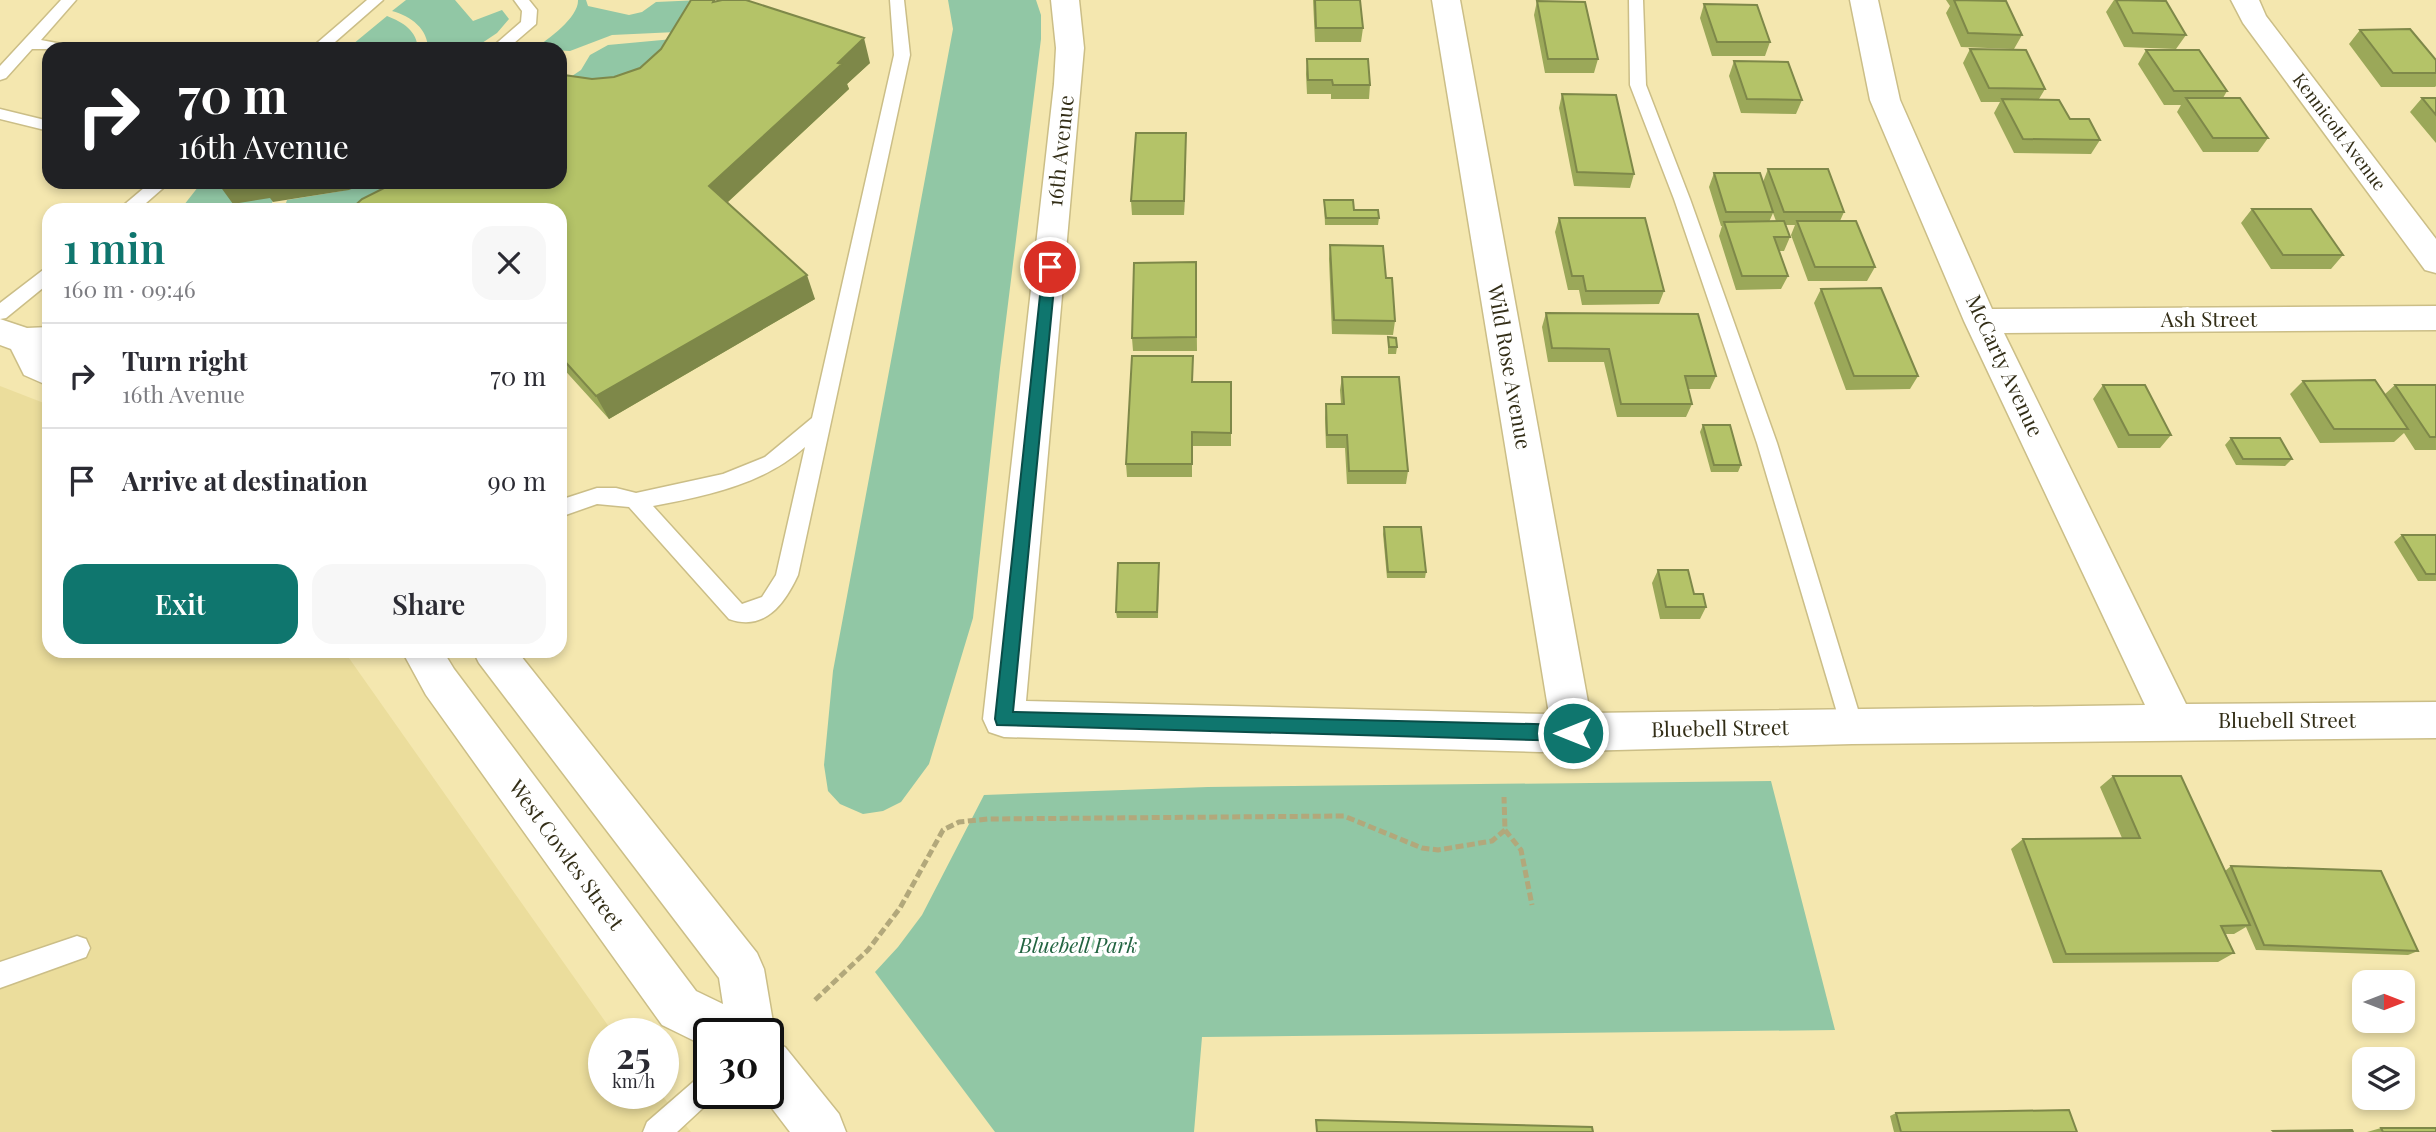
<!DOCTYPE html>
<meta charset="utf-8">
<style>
:root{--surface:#fff;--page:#f7f7f7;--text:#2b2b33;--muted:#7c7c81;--line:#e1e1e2;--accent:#0f766e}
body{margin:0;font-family:"Playfair Display",serif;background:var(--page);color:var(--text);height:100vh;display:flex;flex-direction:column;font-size:26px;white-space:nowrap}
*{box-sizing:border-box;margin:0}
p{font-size:23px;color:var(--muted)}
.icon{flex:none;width:38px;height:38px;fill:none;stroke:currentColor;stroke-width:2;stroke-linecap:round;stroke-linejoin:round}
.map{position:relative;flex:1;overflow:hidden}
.drawer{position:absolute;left:42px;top:203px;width:525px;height:455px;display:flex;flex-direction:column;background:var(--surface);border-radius:21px;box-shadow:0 4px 10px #0003}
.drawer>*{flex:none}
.hud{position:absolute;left:42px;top:42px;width:525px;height:147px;border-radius:21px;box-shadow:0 4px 10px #0003;background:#202124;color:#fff;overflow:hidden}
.needle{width:46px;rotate:90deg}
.tools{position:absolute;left:2352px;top:970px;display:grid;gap:14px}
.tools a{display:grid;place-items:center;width:63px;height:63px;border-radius:14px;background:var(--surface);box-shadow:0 4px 10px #0003;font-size:35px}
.speed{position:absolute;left:588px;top:1018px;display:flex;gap:14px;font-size:35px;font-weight:700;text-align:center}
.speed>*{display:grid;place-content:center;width:91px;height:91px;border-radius:50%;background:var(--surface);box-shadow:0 4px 10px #0003;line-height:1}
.speed small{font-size:18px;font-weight:400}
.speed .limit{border:4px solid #111;border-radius:10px;background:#fff;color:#111}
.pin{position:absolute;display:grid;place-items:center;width:60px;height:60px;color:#fff;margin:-30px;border:4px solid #fff;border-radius:50%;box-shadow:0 2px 7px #0007}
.me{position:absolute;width:77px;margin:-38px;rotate:270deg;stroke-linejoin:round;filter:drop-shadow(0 0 5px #0008)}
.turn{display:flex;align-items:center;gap:24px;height:147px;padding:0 21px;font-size:32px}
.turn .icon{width:91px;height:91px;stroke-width:2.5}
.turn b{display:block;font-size:49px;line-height:60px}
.round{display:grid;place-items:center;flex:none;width:74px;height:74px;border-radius:21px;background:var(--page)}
.summary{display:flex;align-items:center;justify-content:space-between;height:119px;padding:0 21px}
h1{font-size:42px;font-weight:600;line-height:52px;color:var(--accent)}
.action{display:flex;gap:14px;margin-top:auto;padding:14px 21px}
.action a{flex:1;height:80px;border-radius:21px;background:var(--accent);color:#fff;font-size:28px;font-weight:600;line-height:80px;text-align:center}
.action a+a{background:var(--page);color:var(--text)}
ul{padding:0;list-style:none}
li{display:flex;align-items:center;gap:21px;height:105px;padding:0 21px;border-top:2px solid var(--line)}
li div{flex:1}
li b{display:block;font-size:26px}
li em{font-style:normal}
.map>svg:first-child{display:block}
</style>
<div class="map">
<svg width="2436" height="1132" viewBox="0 0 2436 1132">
<rect width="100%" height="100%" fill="#f4e7af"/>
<path fill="#ebdd9c" d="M0 386 49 405V651H344L614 1034H604V1094H661L691 1132H0Z"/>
<path fill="#91c7a5" d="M406 0H455L473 21 502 10 509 19 497 33 473 49H428C428 29 411 16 392 11Z
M578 0H586L588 6 629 15 642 12 656 2 701 0 676 32 612 35 570 51 534 49C549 39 579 17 578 0Z
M948 0H1036L1041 15V39L1000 368 973 618 929 764 901 802 883 811 863 814 840 804 828 791 824 765 833 671 953 29Z
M387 16C403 22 417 31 418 49H347Z
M673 39 661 85 566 80 581 70 590 55 608 45Z
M202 182H239L274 198 272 203 221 210H180Z
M369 182H450L407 210H266L285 206 287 200 342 191Z
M1771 781 1835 1030 1202 1037 1194 1132H995L875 972 898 947 922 915 984 795 1208 787Z"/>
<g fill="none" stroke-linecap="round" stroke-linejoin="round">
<defs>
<path id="lane" d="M61 0H76L41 40 72 46 75 49H32L6 78 0 80V66Z
M367 0H383L327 49H310Z
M514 0H529L537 10 536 24 507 49H490L521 22 522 11Z
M890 0H904L910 55 798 575C785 603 765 632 729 619L629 507 597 504 560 517V500L597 488H616L636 493 723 474 765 457 812 418 894 55ZM805 447 776 575 762 597 742 604 653 506C707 496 764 484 805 447Z
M1629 0H1643L1646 85 1690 199 1777 443 1863 726 1860 733 1852 736 1844 733 1841 726 1757 443 1674 199 1630 85Z
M0 109 49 121V131L0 119Z
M151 182H170L138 210H118Z
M49 268V283L6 318 0 319V303L43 270Z
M77 936 86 939 90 948 86 957 0 988V962Z
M709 1072V1094H718L677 1132H643L647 1122 700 1076Z"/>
<path id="street" d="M1051 0H1079L1084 48 1026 701 1549 714 1432 0H1460L1590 713 2145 705 1964 321 1870 100 1850 0H1878L1900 100 1992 309 2436 306V330L2004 333 2186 704 2436 702V738L1852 744 1540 752 1004 737 989 732 983 719 1054 84 1056 48Z
M2231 0H2259L2266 16 2436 239V273L2425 270 2243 23Z"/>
<path id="secondary" d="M0 319 27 328 49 327V351L46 352 49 357V386L24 375 11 349 0 345Z
M402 651H443L454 669 696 991 723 1004 719 978 479 663 473 651H517L757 953 764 969 775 1034 772 1041 785 1047 839 1114 846 1132H790L761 1094H768V1034H709V1048L662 1025 426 695Z"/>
</defs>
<use href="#lane" stroke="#cbbe87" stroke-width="3"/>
<use href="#street" stroke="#cbbe87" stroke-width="3"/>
<use href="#secondary" stroke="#cbbe87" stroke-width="3"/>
<path stroke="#b2a87b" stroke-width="5" stroke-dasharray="8 3.5" stroke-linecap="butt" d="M1505 830 1521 850 1532 905
M815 1000 868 950 900 908 943 830 959 822 988 819 1344 816 1422 848 1438 850 1492 841 1505 830 1504 797"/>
<use href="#lane" fill="#fff" fill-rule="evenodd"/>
<use href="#street" fill="#fff" fill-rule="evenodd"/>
<use href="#secondary" fill="#fff" fill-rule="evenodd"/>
</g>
<path fill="#9ba859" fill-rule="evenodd" d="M1313 0H1360L1363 28 1361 42H1315Z
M1946 0H2005L2022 35 2014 49 1961 47 1946 13 1950 6Z
M2114 0H2156L2186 35 2176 49 2124 47 2106 12Z
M1537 1 1598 59 1594 73H1545L1534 15Z
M1704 4 1770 42 1765 56H1712L1700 18Z
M2360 30 2436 60V86L2435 87H2381L2349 44Z
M1970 49 2045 89 2039 99 2100 140 2091 154 2014 153 1994 113 2000 102H1981L1963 63Z
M2146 50 2227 91 2223 98 2268 138 2258 152H2203L2177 112 2181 105H2164L2138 64Z
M1307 59 1370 85 1369 99H1331V94H1307L1306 74Z
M1734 61 1802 100 1796 114 1741 113 1729 76Z
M870 63 847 84 849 89 727 203 815 299 609 419 560 365V182L564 75 592 79 614 77Z
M1562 94 1634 174 1630 188 1574 186 1559 108Z
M2422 98H2436V143L2410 112Z
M1186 147 1184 215H1132L1131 201Z
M1768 169 1844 212 1840 221 1875 267 1867 281H1808L1791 235 1795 225H1785L1790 237 1784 251H1779L1788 276 1781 289 1736 290 1719 236 1722 226H1721L1709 187 1714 173 1763 182ZM1773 213 1776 221 1769 222Z
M1324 200 1379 218 1378 225H1325Z
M2252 209 2343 255 2331 269H2271L2241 223Z
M1559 218 1664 291 1659 304 1582 305 1579 290H1568L1555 232Z
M1330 245 1386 278 1395 321 1393 335 1332 334 1329 259Z
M1196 262 1197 351H1133L1132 338Z
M1821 289 1918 376 1910 389 1846 390 1814 303Z
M1546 313 1716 376 1710 389H1688L1692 404 1686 417H1617L1604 362H1548L1542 327Z
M1388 337 1397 347 1396 354H1388Z
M1193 356V382H1231V446H1192V477H1127L1126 464Z
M1342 377 1408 471 1406 484H1347L1345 448H1326L1325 418 1326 404H1341L1340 390Z
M2303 381 2385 394 2395 385H2436V450H2415L2404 433 2394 442 2320 443 2290 394Z
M2103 385 2171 435 2160 448H2118L2093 399Z
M1703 425 1741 465 1738 472H1711L1700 432Z
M2231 438 2292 459 2285 466 2236 465 2225 445Z
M1384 527 1426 572 1425 578H1387L1383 534Z
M2402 535H2436V581H2418L2394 542Z
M1159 569 1158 618H1117L1116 612Z
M1658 570 1694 594 1706 607 1700 619H1660L1652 583Z
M2113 776 2225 871 2231 866 2418 951 2408 955 2256 950 2246 927 2234 934H2226L2234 953 2218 962 2053 963 2011 849 2023 839 2122 838 2100 787Z
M1896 1113 2077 1132H1894L1890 1116Z
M2381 1128 2436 1132H2367Z"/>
<path fill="#7e8849" d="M864 38 870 63 847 84 849 89 718 211 709 186Z
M1186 133V147L1184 215V201Z
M217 182H369L349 190 273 202 270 198 233 204Z
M807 275 815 299 609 419 596 396Z"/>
<path fill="#b4c368" stroke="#7e8849" stroke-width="2" d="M691 0H714L713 2 722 0H746L864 38 838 63 842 64 709 186 807 275 596 396 560 356V210H350L362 199 396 182H560V73L564 75 592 79 614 77 640 68 661 49Z
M1315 0H1360L1363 28H1316Z
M1954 0 2006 1 2022 35 1968 33Z
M2116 0 2166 1 2186 35 2133 33Z
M1537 1 1585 2 1598 59H1548Z
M1704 4 1757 5 1770 42H1717Z
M2410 29 2436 60V73H2393L2360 30Z
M1970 49 2026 50 2045 89 1989 88Z
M2146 50H2199L2227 91H2174Z
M1307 59H1368L1370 85H1333L1332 80H1308Z
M1734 61 1788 62 1802 100 1747 99Z
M1562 94 1616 95 1634 174 1577 172Z
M2186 98H2240L2268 138H2213Z
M2422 98H2436V115Z
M2002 99 2059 100 2070 119H2089L2100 140 2023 139Z
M1136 133H1186L1184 201H1131Z
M1768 169H1828L1844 212H1784Z
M1714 173H1760L1773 212H1726Z
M1324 200H1353L1354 210H1378L1379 218H1326Z
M2252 209H2311L2343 255H2283Z
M1559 218H1645L1664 291H1586L1583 276H1572Z
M1784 221 1790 237H1774L1788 276H1742L1724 222Z
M1797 221H1856L1875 267H1815Z
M1330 245 1383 246 1386 278H1392L1395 321 1334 320Z
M1196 262V337L1132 338 1134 263Z
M1881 288 1918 376H1854L1821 289Z
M1546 313 1698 314 1716 376H1685L1692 404H1621L1609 349 1552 348Z
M1388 337 1396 338 1397 347H1389Z
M1132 356H1193L1192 382H1231V433L1192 432V464H1126Z
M1342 377H1399L1408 471H1349L1347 435H1327L1326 404H1344Z
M2375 380 2408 429H2334L2303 381Z
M2103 385H2145L2171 435H2129Z
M2395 385H2436V437H2430Z
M1703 425H1730L1741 465H1714Z
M2231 438H2280L2292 459H2243Z
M1384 527H1421L1426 572H1388Z
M2402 535H2436V574H2426Z
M1118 563H1159L1157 612H1116Z
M1658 570H1688L1694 594H1703L1706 607H1666Z
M2113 776H2181L2250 925 2221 926 2234 953 2066 954 2023 839 2140 838Z
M2231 866 2381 871 2418 951 2264 945Z
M2069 1110 2077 1132H1901L1896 1113Z
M1316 1120 1592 1127 1593 1132H1317Z
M2381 1128H2436V1132H2383Z
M2352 1130 2353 1132H2274L2273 1131Z"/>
<path fill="#0f766e" stroke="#0a4d48" stroke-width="2" d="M1050 263 1056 267 1013 712 1573 725 1579 728 1582 733 1579 739 1573 741 997 725 995 719 1043 267Z"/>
<g text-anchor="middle" stroke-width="7" stroke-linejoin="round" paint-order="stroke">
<g font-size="18" fill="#332e17" stroke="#fff">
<text transform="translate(2339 132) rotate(53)" y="6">Kennicott Avenue</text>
</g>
<g font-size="21" fill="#332e17" stroke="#fff">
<text transform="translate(1061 151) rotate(-84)" y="7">16th Avenue</text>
<text x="2209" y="327">Ash Street</text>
<text transform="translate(2004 366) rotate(65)" y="7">McCarty Avenue</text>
<text transform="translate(1509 367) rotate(80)" y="7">Wild Rose Avenue</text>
<text x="2287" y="728">Bluebell Street</text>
<text transform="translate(1720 729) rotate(-1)" y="7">Bluebell Street</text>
<text transform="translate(566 855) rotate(54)" y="7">West Cowles Street</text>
</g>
<g font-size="21" font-style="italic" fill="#236542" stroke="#fff">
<text x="1078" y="953">Bluebell Park</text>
</g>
</g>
</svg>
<div class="tools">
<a><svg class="needle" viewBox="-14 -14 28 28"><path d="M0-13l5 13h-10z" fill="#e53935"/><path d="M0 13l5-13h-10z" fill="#7c7c81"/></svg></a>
<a><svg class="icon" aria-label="layers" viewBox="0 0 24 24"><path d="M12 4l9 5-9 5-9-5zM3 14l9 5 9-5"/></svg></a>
</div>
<div class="speed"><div>25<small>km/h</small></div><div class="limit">30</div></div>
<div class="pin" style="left:1050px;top:267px;background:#d93025"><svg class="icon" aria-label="arrive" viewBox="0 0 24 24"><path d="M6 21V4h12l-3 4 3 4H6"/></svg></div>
<svg class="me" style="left:1573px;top:733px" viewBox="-20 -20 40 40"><circle r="17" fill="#0f766e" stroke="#fff" stroke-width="3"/><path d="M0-11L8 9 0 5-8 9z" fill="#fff"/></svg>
<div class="hud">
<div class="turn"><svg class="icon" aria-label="right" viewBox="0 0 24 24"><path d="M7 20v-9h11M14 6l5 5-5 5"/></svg><div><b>70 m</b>16th Avenue</div></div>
</div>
<section class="drawer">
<div class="summary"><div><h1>1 min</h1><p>160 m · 09:46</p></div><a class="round"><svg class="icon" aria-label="close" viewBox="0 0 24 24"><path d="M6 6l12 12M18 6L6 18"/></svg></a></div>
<ul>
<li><svg class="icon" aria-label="right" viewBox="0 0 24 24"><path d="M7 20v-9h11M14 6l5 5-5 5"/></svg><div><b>Turn right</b><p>16th Avenue</p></div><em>70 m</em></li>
<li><svg class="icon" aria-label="arrive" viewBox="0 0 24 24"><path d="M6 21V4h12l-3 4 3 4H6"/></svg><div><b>Arrive at destination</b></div><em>90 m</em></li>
</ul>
<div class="action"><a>Exit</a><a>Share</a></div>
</section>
</div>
